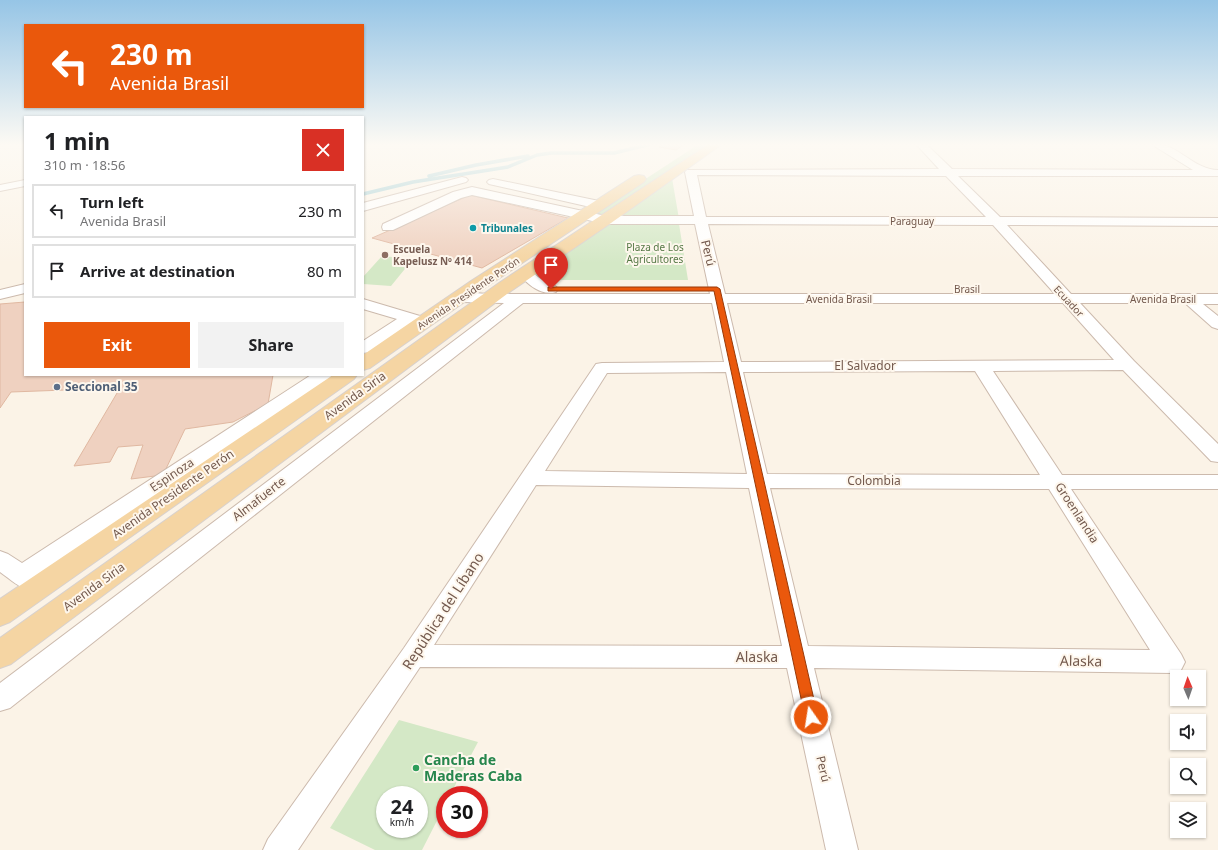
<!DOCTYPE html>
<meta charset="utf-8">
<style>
:root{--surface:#fff;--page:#f2f2f2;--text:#202124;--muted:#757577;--line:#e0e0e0;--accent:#ea580c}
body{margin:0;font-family:"Noto Sans",sans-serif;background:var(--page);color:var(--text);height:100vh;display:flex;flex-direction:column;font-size:15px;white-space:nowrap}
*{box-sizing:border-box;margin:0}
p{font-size:13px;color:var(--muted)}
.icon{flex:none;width:22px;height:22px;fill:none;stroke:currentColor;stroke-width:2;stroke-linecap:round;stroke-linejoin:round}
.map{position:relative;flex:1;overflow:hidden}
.details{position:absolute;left:24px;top:116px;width:340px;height:260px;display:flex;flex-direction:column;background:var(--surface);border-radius:0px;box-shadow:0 1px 3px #0004}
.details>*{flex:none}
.top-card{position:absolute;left:24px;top:24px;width:340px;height:84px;border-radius:0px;box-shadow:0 1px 3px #0004;background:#ea580c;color:#fff;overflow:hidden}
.needle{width:26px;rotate:358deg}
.fabs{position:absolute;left:1170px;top:670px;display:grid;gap:8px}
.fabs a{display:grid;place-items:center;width:36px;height:36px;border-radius:0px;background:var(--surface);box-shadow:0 1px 3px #0004;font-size:20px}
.speed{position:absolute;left:376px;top:786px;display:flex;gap:8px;font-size:20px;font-weight:700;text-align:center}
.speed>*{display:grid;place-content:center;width:52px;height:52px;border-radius:50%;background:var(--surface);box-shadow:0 1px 3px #0004;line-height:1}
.speed small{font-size:10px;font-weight:400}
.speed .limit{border:6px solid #d22;background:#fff;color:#111}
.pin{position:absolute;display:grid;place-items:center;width:34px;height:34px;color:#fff;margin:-41px -17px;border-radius:50% 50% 50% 0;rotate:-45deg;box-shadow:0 0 4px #0007}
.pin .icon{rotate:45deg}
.me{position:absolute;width:44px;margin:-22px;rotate:347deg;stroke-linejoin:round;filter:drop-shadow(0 0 3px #0008)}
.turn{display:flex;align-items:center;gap:14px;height:84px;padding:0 20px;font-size:18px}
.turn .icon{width:52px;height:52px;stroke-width:2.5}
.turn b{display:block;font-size:28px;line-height:34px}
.round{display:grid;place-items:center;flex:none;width:42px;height:42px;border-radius:0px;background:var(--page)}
.overview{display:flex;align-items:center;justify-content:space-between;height:68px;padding:0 20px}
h1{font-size:24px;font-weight:700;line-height:30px}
.primary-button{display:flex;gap:8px;margin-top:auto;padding:8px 20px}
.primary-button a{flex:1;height:46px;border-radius:0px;background:var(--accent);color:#fff;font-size:16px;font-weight:700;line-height:46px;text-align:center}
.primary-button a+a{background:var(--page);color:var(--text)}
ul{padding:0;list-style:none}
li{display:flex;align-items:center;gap:12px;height:54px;margin:0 8px 6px;padding:0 12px;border:2px solid var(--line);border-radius:0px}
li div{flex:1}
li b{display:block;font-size:15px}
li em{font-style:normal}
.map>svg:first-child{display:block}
</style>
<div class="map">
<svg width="1218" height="850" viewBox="0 0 1218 850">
<rect width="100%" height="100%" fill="#fbf3e7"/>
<path fill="#d4e8c6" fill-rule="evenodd" d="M699 144H710L606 214H595V212Z
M672 178 679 219 615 218Z
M679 224 688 280H543L534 274 604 225Z
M382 256 413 259 391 286 363 284V277Z
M399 720 478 742 450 795H445V805L422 850H375L330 828ZM385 795H419V829H385Z"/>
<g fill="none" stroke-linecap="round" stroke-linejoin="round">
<path stroke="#a3ced5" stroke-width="3.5" d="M429 176 476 165 528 156
M363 194 413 182 508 167 537 155 551 153H614L651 144"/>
</g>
<path fill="#efd1c0" stroke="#e0b8a1" d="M664 144H685L676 150 659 147Z
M470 195 568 218 482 268 372 238Z
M25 302V375H273L268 404 233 422 185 429 163 475 131 479 143 445 118 447 110 462 74 466 120 388 11 392 0 408V304Z"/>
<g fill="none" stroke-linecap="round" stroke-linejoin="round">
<defs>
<path id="minor" d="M916 144H926L952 169 1193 170 1151 144C1176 141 1193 170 1218 170V176H958L1000 217 1218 218V226L1007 225 1071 294H1218V304H1203L1218 316V329L1212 327 1185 303H1080L1134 361 1218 444V462L1211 461 1123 370 993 371 1062 475H1218V489H1071L1181 654 1185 662 1181 670 1172 673 814 668 858 850H826L787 668 420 667 298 850H263L268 839 404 648 596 364 602 363 724 362 712 303H523L10 708 0 711V683L504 303 461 302 456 300 453 297 456 294 461 292 488 294H710L695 224H606L472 195 461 198 393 230H383L382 227 383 224 453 192 472 187 606 216H694L685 172 687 170 939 169ZM697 175 946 176 986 217H706ZM708 224 993 225 1055 294H725ZM727 303H1063L1114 360 741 362ZM975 371 1040 475 767 474 743 372ZM726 372 747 474 545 471 607 373ZM536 485 749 488 782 646 434 645ZM770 488 1049 489 1150 650 808 646Z
M462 177 466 178 468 180 466 182 363 211V203Z
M493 179 599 201 603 202 605 205 603 208 599 209 489 184 487 182 489 180Z
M25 180V186L0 191V185Z
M527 270C534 271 535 276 541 279 547 283 554 283 558 289L556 292C542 296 527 285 520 274L522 271Z
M25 284V293L0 299V290Z
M363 299 430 319 432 322 430 325 424 327 412 323 369 352 363 353V341L397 319 363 309Z
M311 375H332L329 379 40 575 43 581 39 588C23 593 13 581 0 572V551L8 554 22 563Z"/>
<path id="major" d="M709 144H722L611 223 511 291 11 664 0 668V638L499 283Z
M639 175 644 176 646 179 644 182 483 289 370 368 363 370V355L471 281 634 176Z
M333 375H357L354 379 10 622 0 626V599Z"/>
</defs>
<use href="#minor" stroke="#ccbaad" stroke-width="2"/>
<use href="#major" stroke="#d8d1cd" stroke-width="2"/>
<use href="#minor" fill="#fff" fill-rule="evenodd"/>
<use href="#major" fill="#f5d5a3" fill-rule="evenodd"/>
</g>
<linearGradient id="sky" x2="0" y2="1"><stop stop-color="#96c5e6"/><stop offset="0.55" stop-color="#fdfaf4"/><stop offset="1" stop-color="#fdfaf4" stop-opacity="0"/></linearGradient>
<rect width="1218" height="263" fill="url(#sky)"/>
<path fill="#ea580c" stroke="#983908" d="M548 287H717L720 289 818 717 816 721 811 723 807 721 805 717 714 291H548Z"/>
<circle fill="#0f9aa8" stroke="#fef7ed" stroke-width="1.5" cx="473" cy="228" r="4"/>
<circle fill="#8d6e63" stroke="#fef7ed" stroke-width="1.5" cx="385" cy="255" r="4"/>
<circle fill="#5c6f8a" stroke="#fef7ed" stroke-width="1.5" cx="57" cy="387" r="4"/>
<circle fill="#2e9e5b" stroke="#fef7ed" stroke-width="1.5" cx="416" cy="768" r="4"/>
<g text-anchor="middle" stroke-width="4" stroke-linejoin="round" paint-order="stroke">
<g font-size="10" fill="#73594d" stroke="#fef7ed">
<text x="912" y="225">Paraguay</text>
<text x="967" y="293">Brasil</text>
<text transform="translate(468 293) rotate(-34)" y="4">Avenida Presidente Perón</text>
<text x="839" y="303">Avenida Brasil</text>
<text x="1163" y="303">Avenida Brasil</text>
<text transform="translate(1069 301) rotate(47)" y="4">Ecuador</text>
</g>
<g font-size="10" font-weight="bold" fill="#0d838f" stroke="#fef7ed" text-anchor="start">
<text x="481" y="232">Tribunales</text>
</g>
<g font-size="10" fill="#557845" stroke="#fef7ed">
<text x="655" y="251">Plaza de Los<tspan x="655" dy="12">Agricultores</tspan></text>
</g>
<g font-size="10" font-weight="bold" fill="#785e54" stroke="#fef7ed" text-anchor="start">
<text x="393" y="253">Escuela<tspan x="393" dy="12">Kapelusz Nº 414</tspan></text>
</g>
<g font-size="12" fill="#73594d" stroke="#fef7ed">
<text transform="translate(708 253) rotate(76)" y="4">Perú</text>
<text x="865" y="370">El Salvador</text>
<text transform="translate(355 396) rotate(-36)" y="4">Avenida Siria</text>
<text transform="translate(172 475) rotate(-34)" y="4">Espinoza</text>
<text x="874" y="485">Colombia</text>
<text transform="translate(173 494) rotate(-35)" y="4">Avenida Presidente Perón</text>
<text transform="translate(259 499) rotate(-38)" y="4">Almafuerte</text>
<text transform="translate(1077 513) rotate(57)" y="4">Groenlandia</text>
<text transform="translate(94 587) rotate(-36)" y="4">Avenida Siria</text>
<text transform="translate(823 769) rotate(77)" y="4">Perú</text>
</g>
<g font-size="12" font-weight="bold" fill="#4e5e75" stroke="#fef7ed" text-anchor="start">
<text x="65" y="391">Seccional 35</text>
</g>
<g font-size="14" fill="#73594d" stroke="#fef7ed">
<text transform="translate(443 611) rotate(-57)" y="5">República del Líbano</text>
<text x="757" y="662">Alaska</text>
<text transform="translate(1081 661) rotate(1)" y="5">Alaska</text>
</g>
<g font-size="14" font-weight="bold" fill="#27864d" stroke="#fef7ed" text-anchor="start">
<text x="424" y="765">Cancha de<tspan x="424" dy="16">Maderas Caba</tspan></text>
</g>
</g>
</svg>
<div class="fabs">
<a><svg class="needle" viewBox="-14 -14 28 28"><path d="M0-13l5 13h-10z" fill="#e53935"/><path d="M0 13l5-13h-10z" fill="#757577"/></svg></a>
<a><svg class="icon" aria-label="sound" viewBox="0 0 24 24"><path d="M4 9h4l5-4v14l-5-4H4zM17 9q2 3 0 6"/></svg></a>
<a><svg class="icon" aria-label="search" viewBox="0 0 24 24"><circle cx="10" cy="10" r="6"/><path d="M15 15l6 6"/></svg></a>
<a><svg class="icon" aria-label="layers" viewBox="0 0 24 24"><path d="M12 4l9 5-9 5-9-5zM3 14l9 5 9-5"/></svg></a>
</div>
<div class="speed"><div>24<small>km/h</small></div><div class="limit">30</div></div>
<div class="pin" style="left:551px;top:289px;background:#d93025"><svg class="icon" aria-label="arrive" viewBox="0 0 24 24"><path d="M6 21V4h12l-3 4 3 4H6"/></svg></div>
<svg class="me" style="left:811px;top:717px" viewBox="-20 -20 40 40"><circle r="17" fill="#ea580c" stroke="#fff" stroke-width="3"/><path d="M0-11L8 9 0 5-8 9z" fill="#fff"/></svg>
<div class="top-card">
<div class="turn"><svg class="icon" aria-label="left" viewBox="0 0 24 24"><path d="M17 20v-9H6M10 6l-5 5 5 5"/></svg><div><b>230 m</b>Avenida Brasil</div></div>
</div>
<section class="details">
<div class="overview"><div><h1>1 min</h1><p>310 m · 18:56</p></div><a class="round" style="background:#d93025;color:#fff"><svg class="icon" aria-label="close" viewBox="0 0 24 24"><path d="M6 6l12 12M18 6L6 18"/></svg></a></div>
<ul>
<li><svg class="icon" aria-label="left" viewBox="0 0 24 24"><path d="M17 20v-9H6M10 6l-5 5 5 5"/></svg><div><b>Turn left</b><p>Avenida Brasil</p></div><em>230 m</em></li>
<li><svg class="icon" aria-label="arrive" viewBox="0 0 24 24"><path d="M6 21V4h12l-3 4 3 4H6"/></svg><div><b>Arrive at destination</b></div><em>80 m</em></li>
</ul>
<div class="primary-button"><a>Exit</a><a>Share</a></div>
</section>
</div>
